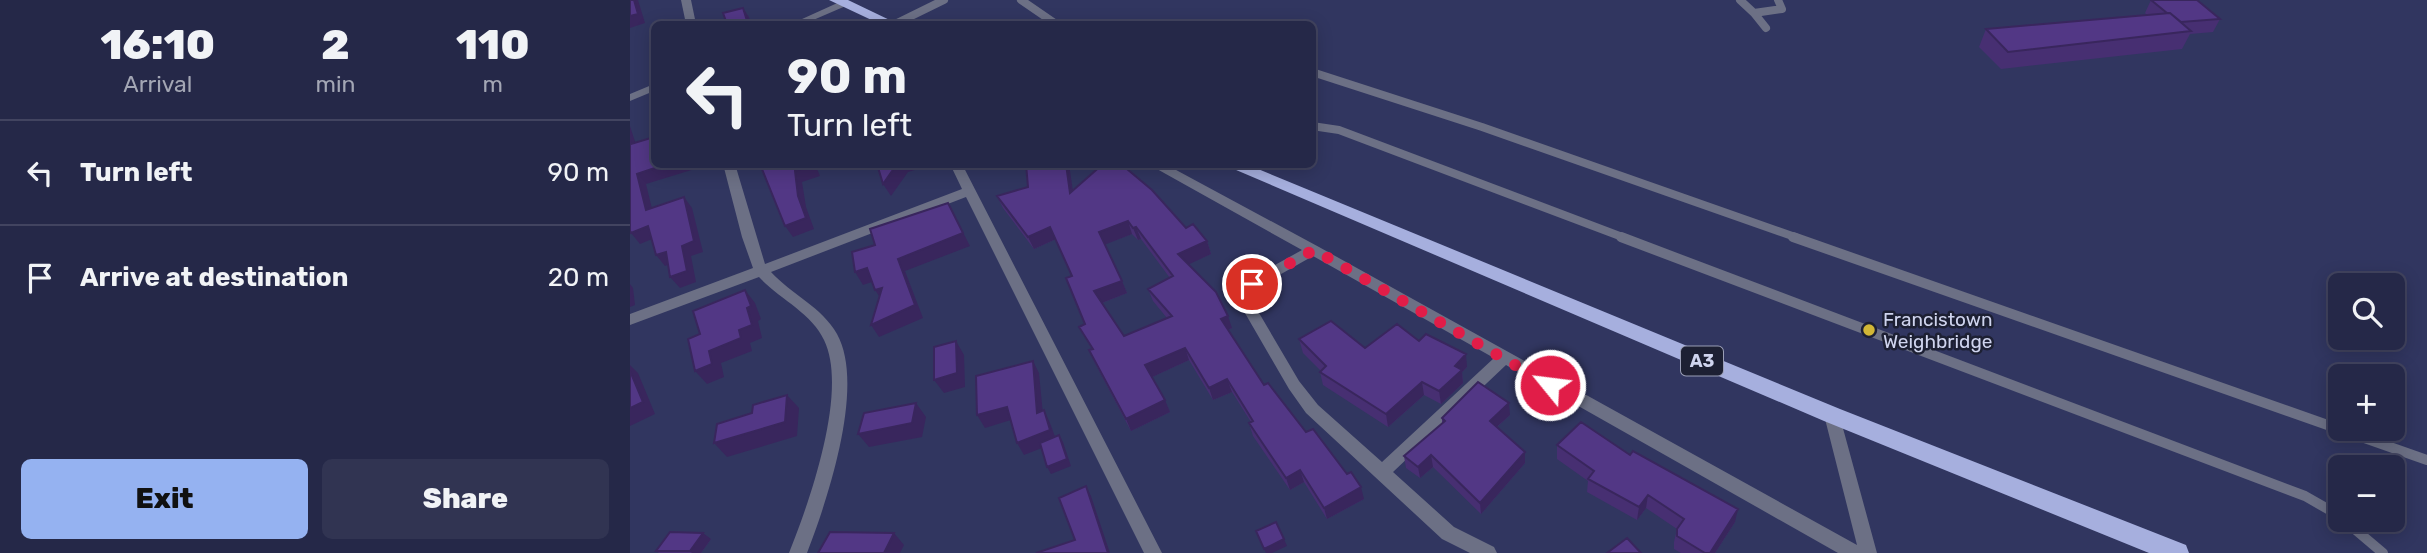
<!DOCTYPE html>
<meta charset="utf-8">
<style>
:root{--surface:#252848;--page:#313452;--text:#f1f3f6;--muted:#a3a6b4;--line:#424460;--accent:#95b2f1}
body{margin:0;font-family:Rubik,sans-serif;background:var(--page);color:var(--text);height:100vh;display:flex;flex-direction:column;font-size:26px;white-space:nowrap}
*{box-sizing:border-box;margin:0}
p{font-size:23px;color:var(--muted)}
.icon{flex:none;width:38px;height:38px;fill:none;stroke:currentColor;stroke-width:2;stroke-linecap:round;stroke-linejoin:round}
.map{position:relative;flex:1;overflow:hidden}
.details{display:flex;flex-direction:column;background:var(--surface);width:630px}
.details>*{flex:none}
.top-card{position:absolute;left:21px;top:21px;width:665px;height:147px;border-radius:10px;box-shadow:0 4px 18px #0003,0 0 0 2px var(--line);background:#252848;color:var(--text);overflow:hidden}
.tools{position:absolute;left:1698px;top:273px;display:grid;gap:14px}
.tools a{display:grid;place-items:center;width:77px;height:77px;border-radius:10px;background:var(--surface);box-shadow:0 4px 18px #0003,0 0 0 2px var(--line);font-size:35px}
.pin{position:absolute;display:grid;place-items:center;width:60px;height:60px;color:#fff;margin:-30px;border:4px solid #fff;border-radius:50%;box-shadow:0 2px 7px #0007}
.me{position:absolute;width:77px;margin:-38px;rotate:299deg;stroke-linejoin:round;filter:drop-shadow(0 0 5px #0008)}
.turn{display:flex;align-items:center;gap:24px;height:147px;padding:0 21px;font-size:32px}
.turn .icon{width:91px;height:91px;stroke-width:2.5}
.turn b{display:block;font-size:49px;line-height:60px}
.eta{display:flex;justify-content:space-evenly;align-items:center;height:119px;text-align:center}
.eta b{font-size:42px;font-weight:800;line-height:49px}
.action{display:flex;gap:14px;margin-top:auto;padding:14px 21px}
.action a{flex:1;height:80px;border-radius:10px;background:var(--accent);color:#111;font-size:28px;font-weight:800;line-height:80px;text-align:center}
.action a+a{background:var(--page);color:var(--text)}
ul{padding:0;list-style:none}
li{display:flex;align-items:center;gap:21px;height:105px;padding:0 21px;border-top:2px solid var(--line)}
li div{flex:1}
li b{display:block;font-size:26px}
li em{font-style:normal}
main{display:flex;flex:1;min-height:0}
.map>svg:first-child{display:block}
</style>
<main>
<section class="details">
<div class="eta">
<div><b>16:10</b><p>Arrival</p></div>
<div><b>2</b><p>min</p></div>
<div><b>110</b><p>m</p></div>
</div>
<ul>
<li><svg class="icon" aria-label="left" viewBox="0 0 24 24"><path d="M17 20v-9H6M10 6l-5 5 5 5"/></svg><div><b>Turn left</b></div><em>90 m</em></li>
<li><svg class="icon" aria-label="arrive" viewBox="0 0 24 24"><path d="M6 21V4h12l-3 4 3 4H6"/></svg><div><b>Arrive at destination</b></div><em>20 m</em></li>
</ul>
<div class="action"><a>Exit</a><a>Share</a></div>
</section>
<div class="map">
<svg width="1797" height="553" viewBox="0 0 1797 553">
<rect width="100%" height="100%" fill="#313660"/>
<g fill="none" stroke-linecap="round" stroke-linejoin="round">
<path stroke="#6c7085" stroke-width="8" d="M391 0 426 24
M1110 0 1124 13 1152 9 1148 0
M1124 13 1136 28
M265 24 314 0
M682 72 852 127 1168 238
M682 126 709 130 995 238"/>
<path stroke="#6c7085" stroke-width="10" d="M991 237 1675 496 1710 516
M1163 237 1797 460
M1714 520 1753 553"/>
<path fill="#6c7085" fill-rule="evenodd" d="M51 0H61L66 24H56Z
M214 0 219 3 218 5 174 24H161Z
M24 84V91L0 101V94Z
M93 164H105L135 264 332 189 320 164H332L532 553H514L336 197 141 272C161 294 192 307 207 334 236 386 197 501 177 553H159C179 503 219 391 194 340 182 313 148 298 129 277L0 325V314L123 268 112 237Z
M518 164H535L689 247 1227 545 1194 415 1196 410 1202 409 1208 410 1247 553H1208L876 365 763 472 824 527 864 547 867 553H840L812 539 676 413 659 389 608 301 611 284 672 250ZM683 256 864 358 752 462 688 405 669 381 622 301 623 290Z"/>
<path fill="#a6afde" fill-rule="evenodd" d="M199 0H218L268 24H250Z
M592 164H616L1210 409 1556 545 1559 553H1519L1194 421Z"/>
</g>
<path fill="#472f72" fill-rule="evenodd" d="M1521 0 1590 19 1583 32 1560 34 1552 49 1371 69 1349 47 1356 29 1517 15 1515 13Z
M443 190 556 228 577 241 581 254 558 264 602 328 598 330 634 385 734 499 697 519 674 482 660 490 623 436 619 423 621 422 602 392 583 400 559 360 522 377 540 412 501 431 465 363 459 350 462 349 449 327 455 324 442 276 426 239 404 249 373 208 367 196ZM502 234 508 240 511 239 540 278 518 289 523 301 537 318 494 336 472 303 497 293 475 244Z
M669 339 735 348 789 341 837 367 832 372 833 383 811 404 794 395 758 427 693 385 690 372 691 371 673 353Z
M880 415 867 427 895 463 851 514 803 467 790 478 776 468 774 456 812 423V418Z
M927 445 1000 455 1105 522 1085 553H1051L1044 549V542L1047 529 1016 508 1007 520 957 492 958 481 927 459Z
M81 539 71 553H29L26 551Z"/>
<path fill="#39265d" d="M4 0H8L15 23 0 28V16Z
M113 8 119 17 121 24H118Z
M0 126 9 154 1 144 0 140Z
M37 164H67L68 168 16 184 25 221 16 210 7 174Z
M183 164H185L190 176 172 182 176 207 184 229 163 237 155 226 168 196 165 171Z
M267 164H288V169L278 172 261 196 253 184Z
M436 164H439L445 205 440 193Z
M54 197 62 208 73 252 61 256 66 282 50 288 40 277 52 246Z
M318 203 340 246 275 271 293 318 249 337 241 325 268 259Z
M498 221 502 234 474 245 469 232Z
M18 226 27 237 10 244 1 233Z
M420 227 426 239 404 249 398 237Z
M506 227 511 239 508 240 503 228Z
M577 241 581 254 553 267 548 254Z
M36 252 45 262 35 266 26 255Z
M237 268 245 281 233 285 225 272Z
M492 281 497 293 469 304 464 291Z
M0 284 3 288 5 305 0 307Z
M252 288 253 302 245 290Z
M115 290 125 303 131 319 128 321 132 338 120 343 122 351 91 363 94 377 77 384 65 371 79 351 109 330 117 308Z
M598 316 602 328 595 331 591 319Z
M326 341 334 355 335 387 314 393 304 380Z
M555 348 559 360 520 378 515 365Z
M836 354 837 367 832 372 833 383 811 404 809 391 825 366Z
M403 361 409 373 414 425 407 413Z
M0 365 8 373 25 414 0 426Z
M597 379 602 392 583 400 579 388Z
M792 382 794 395 758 427 756 414Z
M157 395 169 408 167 436 97 457 84 443Z
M535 400 540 412 501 431 496 419Z
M286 403 296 417 292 437 239 447 228 434Z
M879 403 880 415 861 432 860 421Z
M377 407 384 419 355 428 347 415Z
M414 410 420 423 427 442 394 455 387 443Z
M429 435 433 442 441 466 421 474 417 467Z
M895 452V463L851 514 850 503Z
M801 455 803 467 790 478 788 467Z
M670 470 674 482 660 490 656 478Z
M456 486 461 496 480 553H478Z
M731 487 734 499 697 519 694 508Z
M1018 495 1016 508 1007 520 1009 507Z
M1108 509 1105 522 1085 553H1080Z
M73 533 81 539 71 553H62L60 551Z
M264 533 274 545 270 553H254Z
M654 539 657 546 642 553H636L634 549Z"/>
<path fill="#523785" stroke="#39265d" stroke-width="2" fill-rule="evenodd" d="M0 0H4L8 14 0 16Z
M1521 0H1567L1590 19 1551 22 1540 13H1537Z
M113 8 118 24H97L93 13Z
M1540 13 1561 31 1378 52 1356 29Z
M24 137V164H37L7 174 16 210 54 197 64 241 52 246 57 271 40 277 36 252 26 255 18 226 1 233 0 231V140L1 144Z
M138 164H183L165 171 168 196 176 218 155 226 132 169 140 167Z
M247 164H267L253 184Z
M396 164H436L440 193 473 164H491L522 190 556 228 563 224 577 241 548 254 586 292 598 316 591 319 634 385 638 383 676 432 683 429 717 474 721 472 731 487 694 508 670 470 656 478 619 423 623 421 597 379 579 388 555 348 515 365 535 400 496 419 459 350 463 349 449 327 455 324 436 278 442 276 420 227 398 237 367 196 398 187ZM498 221 503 228 506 227 543 276 518 289 542 316 494 336 464 291 492 281 469 232Z
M318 203 333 233 268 259 285 305 241 325 252 288 245 290 237 268 225 272 222 252 245 245 240 229Z
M115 290 121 306 117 308 122 325 109 330 111 338 79 351 82 364 65 371 58 339 70 334 63 311Z
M701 321 735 348 767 324 789 341 796 334 836 354 825 366 832 370 809 391 792 382 756 414 690 372 696 366 669 339Z
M326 341 327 373 304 380V347Z
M403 361 407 413 414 410 420 430 387 443 377 407 347 415 346 376Z
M0 371 13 402 0 408Z
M848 382 879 403 860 421 895 452 850 503 801 455 788 467 774 456 815 421 812 418Z
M157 395 155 422 84 443 87 424 122 413 123 405Z
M286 403 282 423 228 434 234 413Z
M951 422 1000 455 1003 451 1108 509 1080 553H1075L1047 536V529L1054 519 1018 495 1009 507 958 479 964 471 927 445Z
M429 435 437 459 417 467 410 443Z
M456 486 478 553H406L445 540 429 498Z
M646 522 654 539 634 549 626 531Z
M40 532 73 533 60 551H26Z
M200 532 264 533 254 553H188Z
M997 538 1011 553H977Z"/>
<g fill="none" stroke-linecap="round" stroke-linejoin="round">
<path stroke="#e11d48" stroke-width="12" stroke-dasharray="0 21.6" d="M622 284 684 250 920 385"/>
</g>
<circle fill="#d2b736" stroke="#1d2033" stroke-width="2.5" cx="1239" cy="330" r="7"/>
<g text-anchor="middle" stroke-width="5" stroke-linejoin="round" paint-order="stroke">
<rect fill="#1d2033" stroke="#9a9eb6" stroke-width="2" x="1051" y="346.5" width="42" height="29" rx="5"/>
<g font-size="18" font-weight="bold" fill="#cfd4ee">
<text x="1072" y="367">A3</text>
</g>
<g font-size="19" fill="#cfd4ee" stroke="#1d2033" text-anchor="start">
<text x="1253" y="326">Francistown<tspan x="1253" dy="22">Weighbridge</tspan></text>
</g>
</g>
</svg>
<div class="tools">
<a><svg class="icon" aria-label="search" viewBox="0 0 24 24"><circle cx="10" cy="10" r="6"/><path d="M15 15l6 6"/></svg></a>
<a>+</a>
<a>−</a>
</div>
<div class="pin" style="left:622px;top:284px;background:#d93025"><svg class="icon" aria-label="arrive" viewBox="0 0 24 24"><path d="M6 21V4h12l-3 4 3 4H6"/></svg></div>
<svg class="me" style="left:920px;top:385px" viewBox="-20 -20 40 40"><circle r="17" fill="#e11d48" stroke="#fff" stroke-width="3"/><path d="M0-11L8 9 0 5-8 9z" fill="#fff"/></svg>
<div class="top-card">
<div class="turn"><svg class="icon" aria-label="left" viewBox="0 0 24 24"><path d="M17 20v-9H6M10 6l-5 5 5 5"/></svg><div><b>90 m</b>Turn left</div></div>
</div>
</div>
</main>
